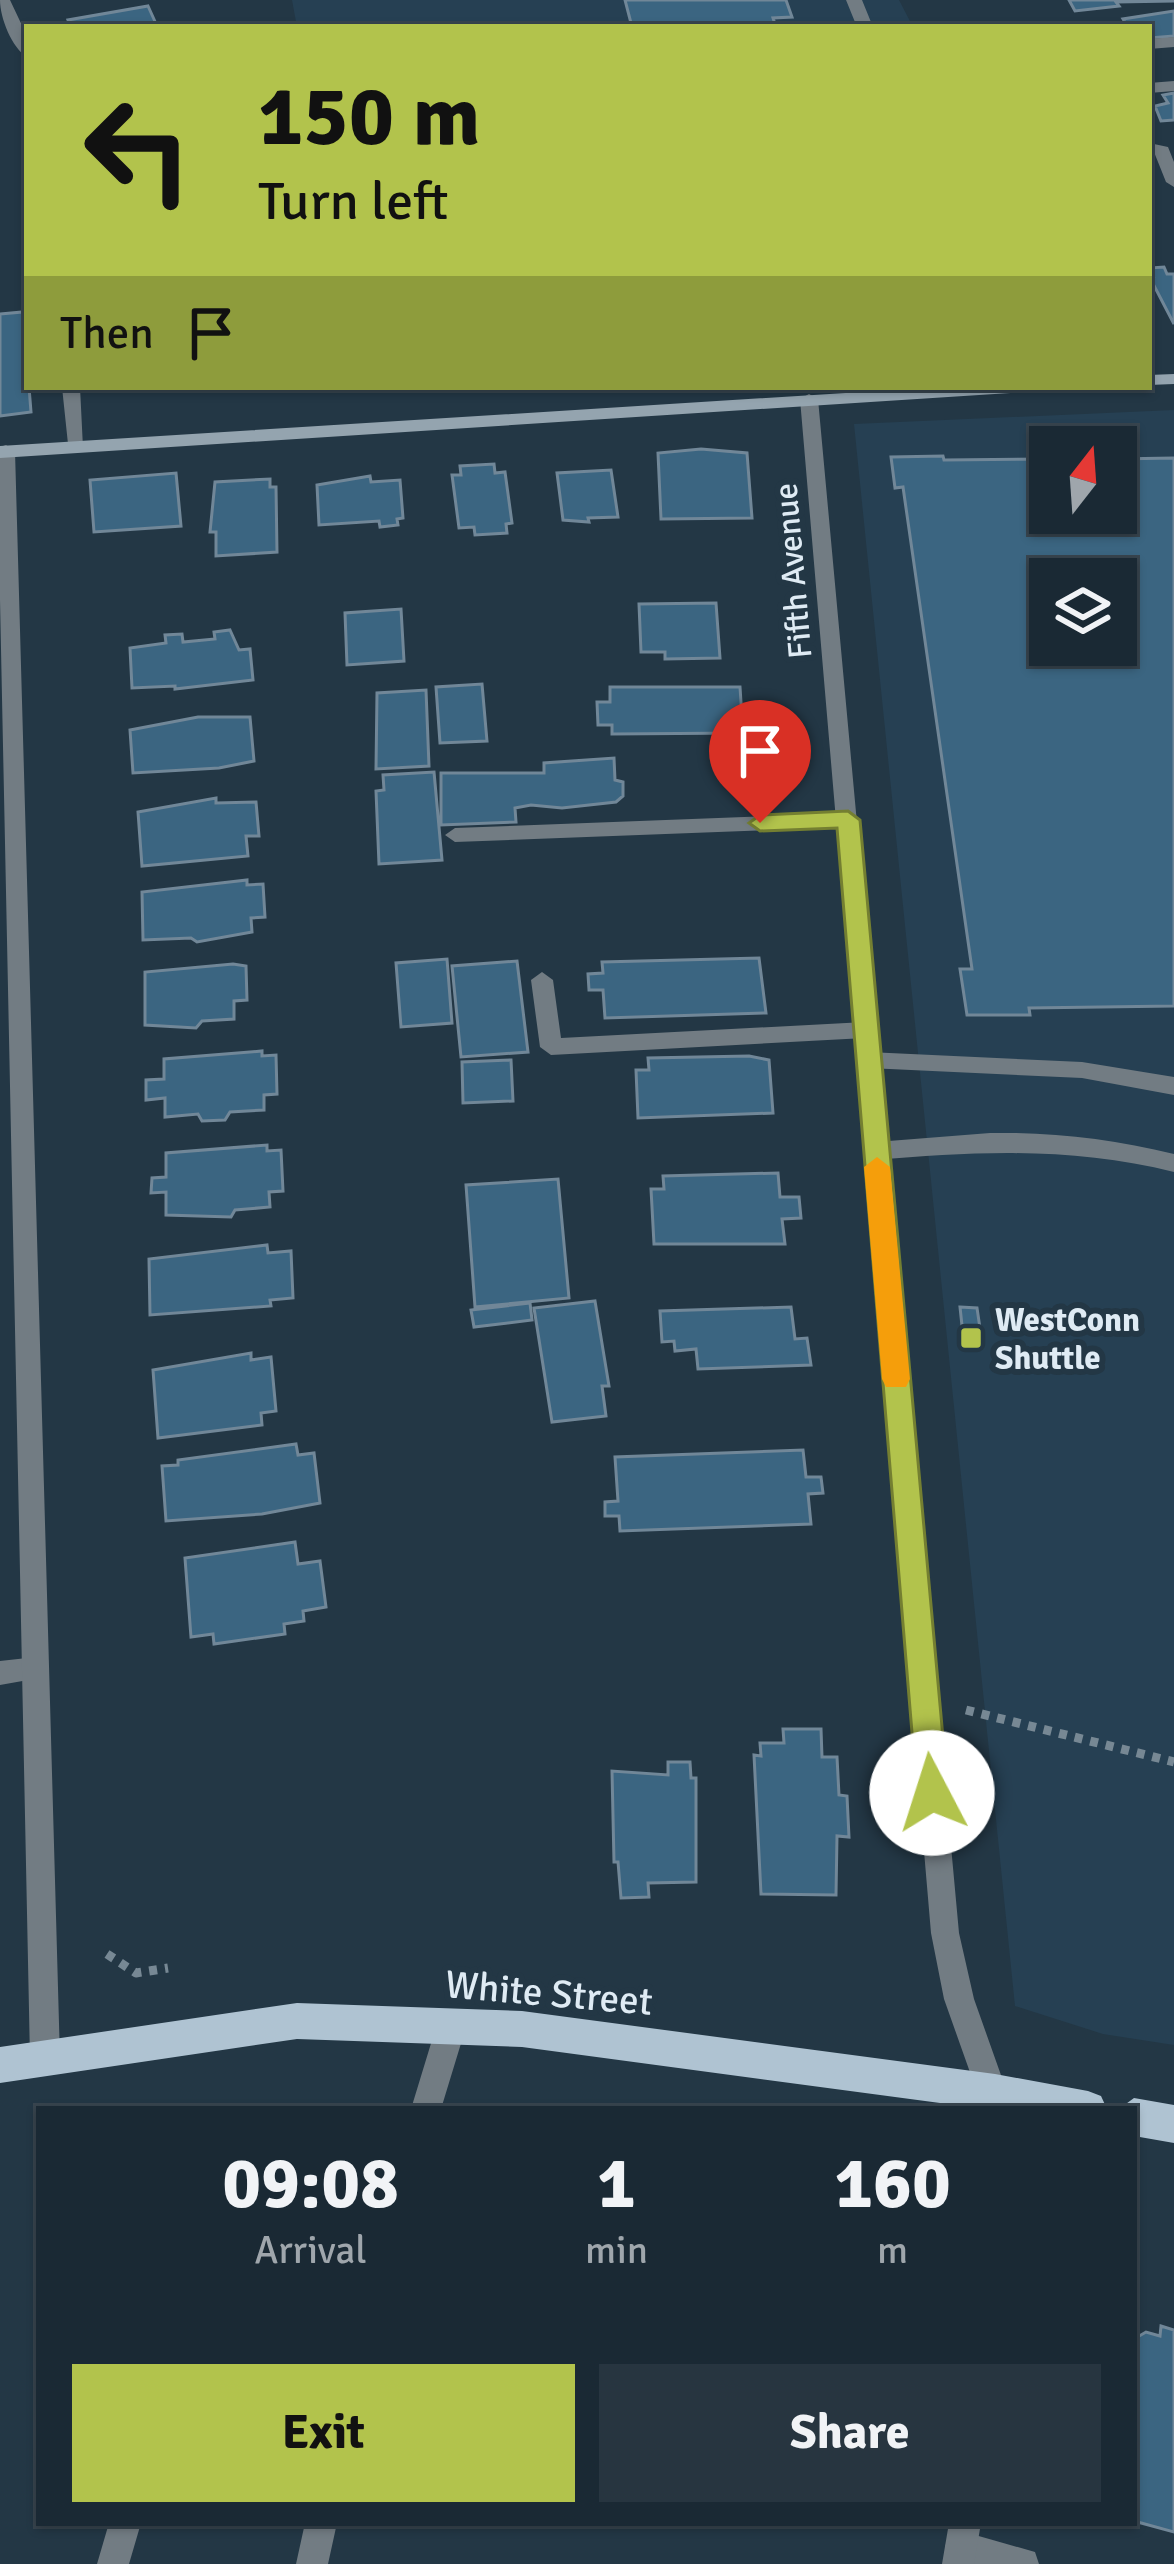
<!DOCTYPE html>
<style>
:root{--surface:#1a2934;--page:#273540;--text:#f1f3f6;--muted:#9fa6ac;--line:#38454f;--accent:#b2c34c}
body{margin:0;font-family:Signika,sans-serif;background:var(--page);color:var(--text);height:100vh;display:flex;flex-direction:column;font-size:45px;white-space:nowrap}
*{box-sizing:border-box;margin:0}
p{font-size:39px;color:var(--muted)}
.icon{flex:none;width:66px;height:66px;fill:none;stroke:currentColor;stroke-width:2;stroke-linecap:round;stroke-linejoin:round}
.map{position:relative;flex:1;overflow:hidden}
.panel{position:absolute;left:36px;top:2106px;width:1101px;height:420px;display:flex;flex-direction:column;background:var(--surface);border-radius:0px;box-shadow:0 3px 9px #0004,0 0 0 3px var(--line)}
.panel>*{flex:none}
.top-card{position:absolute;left:24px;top:24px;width:1128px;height:366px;border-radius:0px;box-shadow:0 3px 9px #0004,0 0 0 3px var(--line);background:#b2c34c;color:#111;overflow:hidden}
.needle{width:78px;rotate:17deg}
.tools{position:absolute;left:1029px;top:426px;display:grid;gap:24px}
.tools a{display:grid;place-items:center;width:108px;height:108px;border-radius:0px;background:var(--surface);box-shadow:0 3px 9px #0004,0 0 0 3px var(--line);font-size:60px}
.pin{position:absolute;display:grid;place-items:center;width:102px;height:102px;color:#fff;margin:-123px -51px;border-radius:50% 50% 50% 0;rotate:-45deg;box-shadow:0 0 12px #0007}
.pin .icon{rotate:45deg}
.me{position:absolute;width:132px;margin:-66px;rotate:355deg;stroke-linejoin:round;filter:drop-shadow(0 0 9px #0008)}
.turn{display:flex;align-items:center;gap:42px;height:252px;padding:0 36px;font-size:54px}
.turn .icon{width:156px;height:156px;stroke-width:2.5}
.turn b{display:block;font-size:84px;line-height:102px}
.then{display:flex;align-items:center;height:114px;padding:0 36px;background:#0003;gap:24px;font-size:45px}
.eta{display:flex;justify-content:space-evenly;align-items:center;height:204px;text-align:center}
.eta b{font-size:72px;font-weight:700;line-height:84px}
.primary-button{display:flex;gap:24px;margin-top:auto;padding:24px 36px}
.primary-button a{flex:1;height:138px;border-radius:0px;background:var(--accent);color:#111;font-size:48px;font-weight:700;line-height:138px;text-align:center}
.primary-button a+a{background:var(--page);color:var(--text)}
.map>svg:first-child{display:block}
</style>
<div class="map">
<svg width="1174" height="2564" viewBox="0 0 1174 2564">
<rect width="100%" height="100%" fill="#233745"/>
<path fill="#264053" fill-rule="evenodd" d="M292 0H899L913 27H297Z
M1174 410V2045L1103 2034 1015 2006 854 424ZM1050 447H1116V513H1050ZM1050 579H1116V645H1050Z"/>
<path fill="#3b6581" stroke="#718798" stroke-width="3" fill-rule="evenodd" d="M625 0H786L792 17 773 18 776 27H632Z
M1069 0H1174V1L1116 2 1119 6 1075 11Z
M148 6 157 26 71 27 68 20Z
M1174 11V36L1149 38V27H1128L1123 19Z
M1174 93V120L1161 121 1155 106 1168 103 1163 95Z
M1164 267 1167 274H1174V324L1149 276H1153L1149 268Z
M23 312 31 412 0 416V314Z
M701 449 747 453 752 518 661 519 658 453Z
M943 456 944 460 1050 459V513H1116V459L1174 458V1006L1029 1008 1030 1015H967L960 969H972L903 487 895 488 891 457ZM1050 579H1116V645H1050Z
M494 464 495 473 505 472 512 523 506 524 507 533 475 535 474 527 459 528 452 475H461L460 466Z
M611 470 618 517 588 518 589 522 563 520 557 473Z
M176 473 181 526 94 532 90 480Z
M370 476 371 482 400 480 403 518 397 519 398 525 380 527 379 521 319 525 317 485Z
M270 479V487H276L277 552 216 556V532H210L215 482Z
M716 603 720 658 665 659V652H641L639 604Z
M401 609 404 661 347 665 345 613Z
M230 630 239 650 250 649 253 680 175 689V686L132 688 130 648 166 643 165 635 182 634 183 642 215 639 214 632Z
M482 684 487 741 440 743 436 687Z
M610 687H740L743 733 612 734V725H598L597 702H610Z
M426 690 429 766 376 769 377 693Z
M198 717H250L254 761 219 768 133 773 130 730Z
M614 758 615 780 623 782V796L616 802 562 808 531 805 515 808 516 822 441 825V773H544V763Z
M434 772 442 860 379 864 376 791 384 790 383 775Z
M216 798V803L256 802 259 836H246L248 856 142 866 138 812Z
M247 880V885L263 884 265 917 251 918 252 932 197 942 191 938 143 940 142 892Z
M759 958 766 1013 605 1018 603 990H589L588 974 603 973 602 962Z
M447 959 452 1023 401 1027 396 963Z
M517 961 528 1052 461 1057 452 966Z
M233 964 246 966 247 1000 234 1001V1019L202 1021 196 1028 145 1025V972Z
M262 1051V1056L276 1055 277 1094 264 1095V1110L230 1112 225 1120 202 1121 198 1114 165 1117V1098L146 1100V1080L164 1079V1059Z
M749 1056 769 1060 773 1113 638 1118 636 1070H649L648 1058Z
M511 1060 513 1101 463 1103 462 1062Z
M267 1145V1151L281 1150 283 1191 269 1192 270 1207 235 1210 231 1217 166 1215V1192L151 1193 152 1178 166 1177V1153Z
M778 1173 780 1197H799L801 1218 782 1219 785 1244H654L651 1189H664L663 1176Z
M558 1179 569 1298 475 1307 466 1185Z
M267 1245 268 1253 291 1251 293 1298 270 1300 271 1306 150 1315 149 1259Z
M595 1301 609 1386H602L606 1416 552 1422 534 1308Z
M530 1303 532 1320 474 1327 471 1310Z
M791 1307 795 1339 807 1338 811 1365 698 1369 696 1349 675 1351 674 1341 662 1342 660 1311Z
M960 1307 977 1308 981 1335H963Z
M251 1353V1360L271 1357 276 1411 261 1413 262 1425 158 1438 153 1370Z
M296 1444 298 1455 314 1453 320 1503 262 1514 166 1521 162 1466 178 1465V1460Z
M803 1450 806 1477H821L823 1493 808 1494 811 1524 620 1531 619 1516H605V1502L618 1501 615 1457Z
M295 1542 298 1564 320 1561 326 1607 303 1611 304 1621 284 1624 285 1634 214 1644 213 1634 191 1637 185 1558Z
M783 1729H821L822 1757H837L839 1795 847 1796 849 1837 837 1836 836 1895 761 1894 754 1755 761 1756 760 1743H784Z
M668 1762H690L691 1778H696V1882L648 1883 649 1897 621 1898 618 1862H614L612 1771 668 1775Z
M1161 2326 1174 2330V2532L1134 2521V2339L1146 2332 1160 2336Z"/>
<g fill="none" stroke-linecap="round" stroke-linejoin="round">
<path stroke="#778894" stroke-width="9" stroke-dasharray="8 8" stroke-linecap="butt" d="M966 1710 1174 1762
M107 1954 136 1973 168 1968"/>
<path fill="#727c83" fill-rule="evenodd" d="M846 0H862L873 27H857Z
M1174 37V47L1149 49V39Z
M1174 81V91L1149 93V83Z
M1154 144 1168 147 1174 162V187L1166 182 1152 147Z
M848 813 858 820 848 827 455 842 445 835 455 828Z
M542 972 553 980 561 1038 865 1022 876 1030 865 1038 551 1055 540 1047 531 980Z
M868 1052 1082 1062 1174 1077V1095L1082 1078 868 1068 857 1060Z
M990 1133C1053 1132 1113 1139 1174 1154V1172C1074 1147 978 1151 876 1160L864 1151 876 1142Z
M36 1657 45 1661 49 1669 45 1677 0 1685V1661Z
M451 2013 461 2017 466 2027 441 2109H411L436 2027 441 2017Z
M109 2523H141L129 2564H97Z
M305 2523H337L328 2564H296Z
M961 2531 1035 2552 1039 2564H963L949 2559 945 2547 949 2535Z"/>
<path fill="#727c83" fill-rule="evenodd" d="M0 0H10L27 36V57C12 48 0 18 0 0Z
M62 387H80L83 448 77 449 68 444Z
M809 394 818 399 959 1933 974 1999 1013 2109H983L944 1999 931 1933 800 399Z
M6 445 15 451 60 2059 55 2069 45 2073 35 2069 30 2059 0 600V447Z
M949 2523H981L974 2564H942Z"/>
<path fill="#94a4af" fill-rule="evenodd" d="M1174 374V384L1149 385V375Z
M941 387H1034L1025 392 0 458V446Z"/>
<path fill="#afc3d2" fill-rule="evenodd" d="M297 2003 522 2011 995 2074 1088 2091 1101 2096 1107 2109H985L522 2047 297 2039 0 2083V2047Z
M1134 2098 1174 2105V2143L1134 2136V2109H1119Z"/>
</g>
<path fill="#b2c34c" stroke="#747f31" stroke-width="3" d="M848 811 860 820 948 1793 943 1803 932 1807 921 1803 917 1793 837 828 760 831 749 823 760 815Z"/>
<path fill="#f59e0b" d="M877 1157 890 1167 910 1379 906 1387H886L882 1379 864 1167Z"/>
<rect fill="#b2c34c" stroke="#233745" stroke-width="4.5" x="959" y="1326" width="24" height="24" rx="6"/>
<g text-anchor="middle" stroke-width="12" stroke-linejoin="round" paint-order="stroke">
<g font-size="33" fill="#dfebf4" stroke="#233745">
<text transform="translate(792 571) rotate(-95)" y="12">Fifth Avenue</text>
</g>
<g font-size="33" font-weight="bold" fill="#dfebf4" stroke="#233745" text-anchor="start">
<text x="995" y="1331">WestConn<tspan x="995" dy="38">Shuttle</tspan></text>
</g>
<g font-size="39" fill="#dfebf4" stroke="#233745">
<text transform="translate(549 1992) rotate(5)" y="14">White Street</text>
</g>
</g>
</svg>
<div class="tools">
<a><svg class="needle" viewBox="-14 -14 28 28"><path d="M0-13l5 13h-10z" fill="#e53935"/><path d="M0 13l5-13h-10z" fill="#9fa6ac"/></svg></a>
<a><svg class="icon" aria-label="layers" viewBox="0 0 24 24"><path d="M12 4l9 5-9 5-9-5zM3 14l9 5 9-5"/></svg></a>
</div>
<div class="pin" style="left:760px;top:823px;background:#d93025"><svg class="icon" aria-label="arrive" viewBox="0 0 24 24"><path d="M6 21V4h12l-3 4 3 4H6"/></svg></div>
<svg class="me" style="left:932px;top:1793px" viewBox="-20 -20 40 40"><circle r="19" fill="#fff"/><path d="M0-13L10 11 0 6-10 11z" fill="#b2c34c"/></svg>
<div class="top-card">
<div class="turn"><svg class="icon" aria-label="left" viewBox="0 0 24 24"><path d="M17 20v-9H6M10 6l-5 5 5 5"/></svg><div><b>150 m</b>Turn left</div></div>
<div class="then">Then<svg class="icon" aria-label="arrive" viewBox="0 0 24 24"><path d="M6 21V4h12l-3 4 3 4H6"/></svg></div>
</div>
<section class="panel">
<div class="eta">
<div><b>09:08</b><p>Arrival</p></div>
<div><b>1</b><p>min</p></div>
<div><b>160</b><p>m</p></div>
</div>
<div class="primary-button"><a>Exit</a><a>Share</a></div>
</section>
</div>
